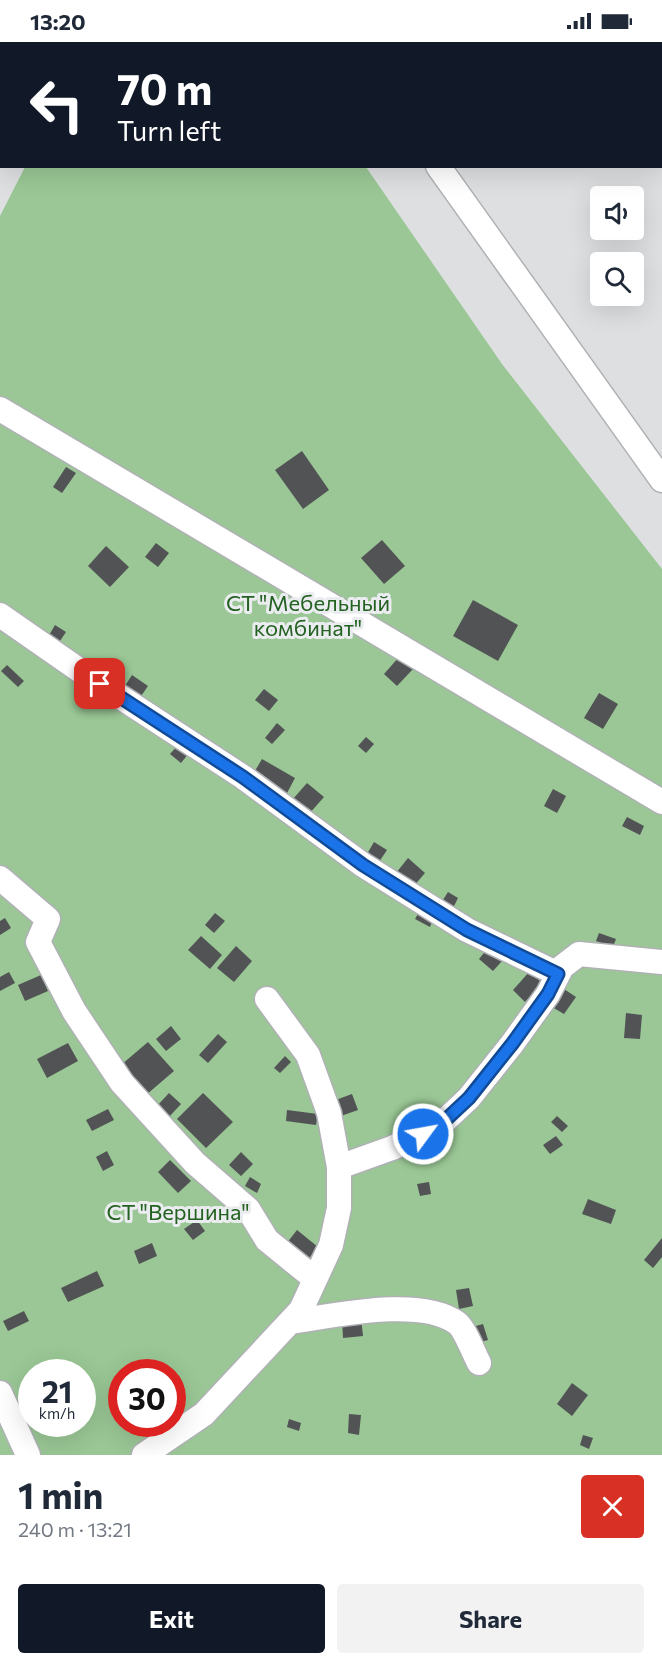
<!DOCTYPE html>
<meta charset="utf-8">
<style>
:root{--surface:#fff;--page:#f2f2f3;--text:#1f2937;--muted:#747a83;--accent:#111827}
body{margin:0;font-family:Commissioner,sans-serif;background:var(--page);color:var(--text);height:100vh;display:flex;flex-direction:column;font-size:22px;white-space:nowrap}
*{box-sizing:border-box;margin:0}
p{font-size:20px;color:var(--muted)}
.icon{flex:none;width:33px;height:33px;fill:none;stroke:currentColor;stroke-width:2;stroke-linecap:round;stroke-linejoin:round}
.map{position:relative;height:1413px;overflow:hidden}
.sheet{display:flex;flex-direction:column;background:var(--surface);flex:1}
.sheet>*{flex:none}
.hud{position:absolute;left:0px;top:0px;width:663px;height:126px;box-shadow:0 6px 24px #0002;background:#111827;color:#fff;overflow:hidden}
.fabs{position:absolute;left:590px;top:144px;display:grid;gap:12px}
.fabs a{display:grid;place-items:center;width:54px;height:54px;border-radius:6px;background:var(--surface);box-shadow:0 6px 24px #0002;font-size:30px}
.speed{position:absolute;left:18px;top:1317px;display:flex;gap:12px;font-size:30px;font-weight:700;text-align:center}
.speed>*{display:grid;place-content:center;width:78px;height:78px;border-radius:50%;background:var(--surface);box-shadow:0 6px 24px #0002;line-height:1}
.speed small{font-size:15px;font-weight:400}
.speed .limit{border:9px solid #d22;background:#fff;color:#111}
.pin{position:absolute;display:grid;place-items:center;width:51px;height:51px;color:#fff;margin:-26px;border-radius:12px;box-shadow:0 3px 9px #0006}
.me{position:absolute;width:66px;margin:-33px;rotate:58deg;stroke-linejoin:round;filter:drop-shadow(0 0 4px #0008)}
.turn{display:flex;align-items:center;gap:21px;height:126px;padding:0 18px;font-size:27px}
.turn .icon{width:78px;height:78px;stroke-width:2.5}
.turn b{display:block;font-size:42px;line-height:51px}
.round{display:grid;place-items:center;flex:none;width:63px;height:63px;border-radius:6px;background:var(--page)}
.head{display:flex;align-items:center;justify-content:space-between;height:102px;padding:0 18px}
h1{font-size:36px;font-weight:700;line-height:45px}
.button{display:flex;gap:12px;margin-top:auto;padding:12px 18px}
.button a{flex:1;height:69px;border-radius:6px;background:var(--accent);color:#fff;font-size:24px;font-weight:700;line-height:69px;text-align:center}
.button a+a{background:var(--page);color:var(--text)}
.status{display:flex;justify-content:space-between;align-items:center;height:42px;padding:0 30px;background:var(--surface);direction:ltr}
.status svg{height:16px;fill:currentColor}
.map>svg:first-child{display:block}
</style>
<div class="status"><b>13:20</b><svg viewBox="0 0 49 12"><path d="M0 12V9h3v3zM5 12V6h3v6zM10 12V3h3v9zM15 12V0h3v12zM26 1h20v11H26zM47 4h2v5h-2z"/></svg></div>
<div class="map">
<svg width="662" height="1413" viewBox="0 0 662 1413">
<rect width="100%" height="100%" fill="#dddfe1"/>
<path fill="#9ac795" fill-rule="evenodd" d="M25 125H366L502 322 662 527V1413H0V174ZM32 1330H82V1382H32ZM122 1330H172V1382H122Z"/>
<path fill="#515355" d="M302 409 329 448 303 467 275 428Z
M66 425 76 431 62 451 53 445Z
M382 498 405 524 384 542 361 516Z
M156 501 169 511 158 525 145 515Z
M106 504 129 525 110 545 88 524Z
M473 558 518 583 498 619 453 594Z
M55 583 66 590 58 602 48 595Z
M399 615 413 627 397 644 384 632Z
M7 623 24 639 18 645 1 629Z
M132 633 148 644 139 657 123 647Z
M264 647 278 658 269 669 255 658Z
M599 651 618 662 603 687 584 676Z
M277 681 285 688 272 702 265 696Z
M366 695 374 702 366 711 358 704Z
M179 702 189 711 181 721 170 712Z
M262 717 295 736 286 753 252 734Z
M307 741 324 755 309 772 293 757Z
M553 747 566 754 557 771 544 764Z
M627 775 644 784 640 793 622 784Z
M374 800 387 808 379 820 367 812Z
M408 816 425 831 413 845 396 831Z
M448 850 458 856 452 868 441 861Z
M215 871 225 879 214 891 205 883Z
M418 872 432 880 430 885 415 877Z
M5 876 11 886 0 893V879Z
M599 891 616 897 613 905 596 899Z
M201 894 222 913 210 927 188 908Z
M236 904 252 919 234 940 217 926Z
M487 907 502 919 493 929 479 917Z
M530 929 542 941 525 960 513 948Z
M9 930 15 941 0 949V935Z
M41 933 48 949 25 959 18 943Z
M564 947 576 955 564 972 552 965Z
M626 971 642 973 640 997 624 996Z
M171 984 181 997 166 1009 156 997Z
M218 992 227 1000 208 1021 199 1013Z
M148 1000 174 1029 146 1053 121 1023Z
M68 1001 78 1019 47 1036 37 1017Z
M285 1014 291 1020 280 1031 274 1026Z
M169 1051 181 1062 169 1075 157 1064Z
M203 1051 233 1080 206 1106 177 1077Z
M352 1052 358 1068 338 1075 333 1059Z
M108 1067 114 1078 92 1089 86 1078Z
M287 1068 318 1072 316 1083 286 1079Z
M557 1074 568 1084 562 1090 551 1080Z
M556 1094 563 1103 550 1112 543 1103Z
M107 1109 114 1123 103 1129 96 1115Z
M241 1110 253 1122 241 1134 229 1123Z
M170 1118 191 1139 178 1151 158 1130Z
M250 1135 261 1142 257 1151 245 1144Z
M429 1140 431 1152 420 1154 417 1142Z
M588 1157 616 1168 611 1182 582 1172Z
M197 1178 205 1189 193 1198 184 1187Z
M297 1188 318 1205 307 1219 286 1202Z
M662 1196V1215L653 1226 644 1218Z
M152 1201 157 1214 139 1222 134 1209Z
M97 1229 104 1244 68 1260 61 1246Z
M469 1246 473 1264 459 1267 456 1248Z
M24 1269 29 1279 8 1289 3 1279Z
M361 1276 363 1294 343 1296 342 1277Z
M483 1282 488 1298 477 1301 472 1285Z
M572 1341 588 1353 572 1374 557 1362Z
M349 1372 361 1373 359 1393 348 1391Z
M289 1377 301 1381 299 1389 287 1385Z
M583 1393 593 1396 589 1407 580 1403Z"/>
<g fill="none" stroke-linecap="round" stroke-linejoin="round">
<defs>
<path id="minor" d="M349 0 350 2
M55 2 56 0
M0 108 2 105
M438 124 662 438
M0 367 662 760
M0 573 82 630 243 735 363 823 467 888 558 932
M0 836 48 877 38 900 74 969 122 1041 195 1121 248 1167 267 1198 315 1237
M339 1125 392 1106 438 1085 469 1056 512 1002 548 952 562 925 579 912 662 920
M290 1280C334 1274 420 1254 457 1281 465 1287 474 1312 479 1321
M0 1351 28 1413
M144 1413 204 1372 301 1268 331 1203 339 1166V1125L329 1071 308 1013 267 957"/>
</defs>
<use href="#minor" stroke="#afb1b4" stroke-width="27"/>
<use href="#minor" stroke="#fff" stroke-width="24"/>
</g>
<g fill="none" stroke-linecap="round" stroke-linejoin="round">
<defs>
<path id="route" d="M100 642 243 735 363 823 467 888 558 932 548 952 512 1002 469 1056 438 1085 423 1092"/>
</defs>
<use href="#route" stroke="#114b97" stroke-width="15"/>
<use href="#route" stroke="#1a73e8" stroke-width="10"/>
</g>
<g text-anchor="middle" stroke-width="6" stroke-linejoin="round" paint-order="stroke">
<g font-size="22" fill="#246221" stroke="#eaecef">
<text x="308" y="569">СТ "Мебельный<tspan x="308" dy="25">комбинат"</tspan></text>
<text x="178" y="1178">СТ "Вершина"</text>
</g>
</g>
</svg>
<div class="fabs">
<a><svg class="icon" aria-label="sound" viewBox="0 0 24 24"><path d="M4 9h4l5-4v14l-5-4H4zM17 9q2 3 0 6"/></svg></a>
<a><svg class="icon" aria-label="search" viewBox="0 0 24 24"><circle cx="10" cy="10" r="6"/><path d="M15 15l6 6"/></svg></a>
</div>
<div class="speed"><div>21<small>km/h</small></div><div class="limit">30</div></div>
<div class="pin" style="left:100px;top:642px;background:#d93025"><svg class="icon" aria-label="arrive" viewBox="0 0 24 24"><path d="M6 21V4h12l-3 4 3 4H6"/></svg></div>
<svg class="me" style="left:423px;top:1092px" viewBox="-20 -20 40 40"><circle r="17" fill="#1a73e8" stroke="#fff" stroke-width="3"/><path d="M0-11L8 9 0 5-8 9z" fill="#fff"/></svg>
<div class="hud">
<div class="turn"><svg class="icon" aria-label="left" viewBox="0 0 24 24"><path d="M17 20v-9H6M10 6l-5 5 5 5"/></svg><div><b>70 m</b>Turn left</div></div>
</div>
</div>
<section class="sheet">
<div class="head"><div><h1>1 min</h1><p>240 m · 13:21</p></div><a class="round" style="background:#d93025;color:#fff"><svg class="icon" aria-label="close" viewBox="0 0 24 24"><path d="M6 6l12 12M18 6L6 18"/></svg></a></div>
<div class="button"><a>Exit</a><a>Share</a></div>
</section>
